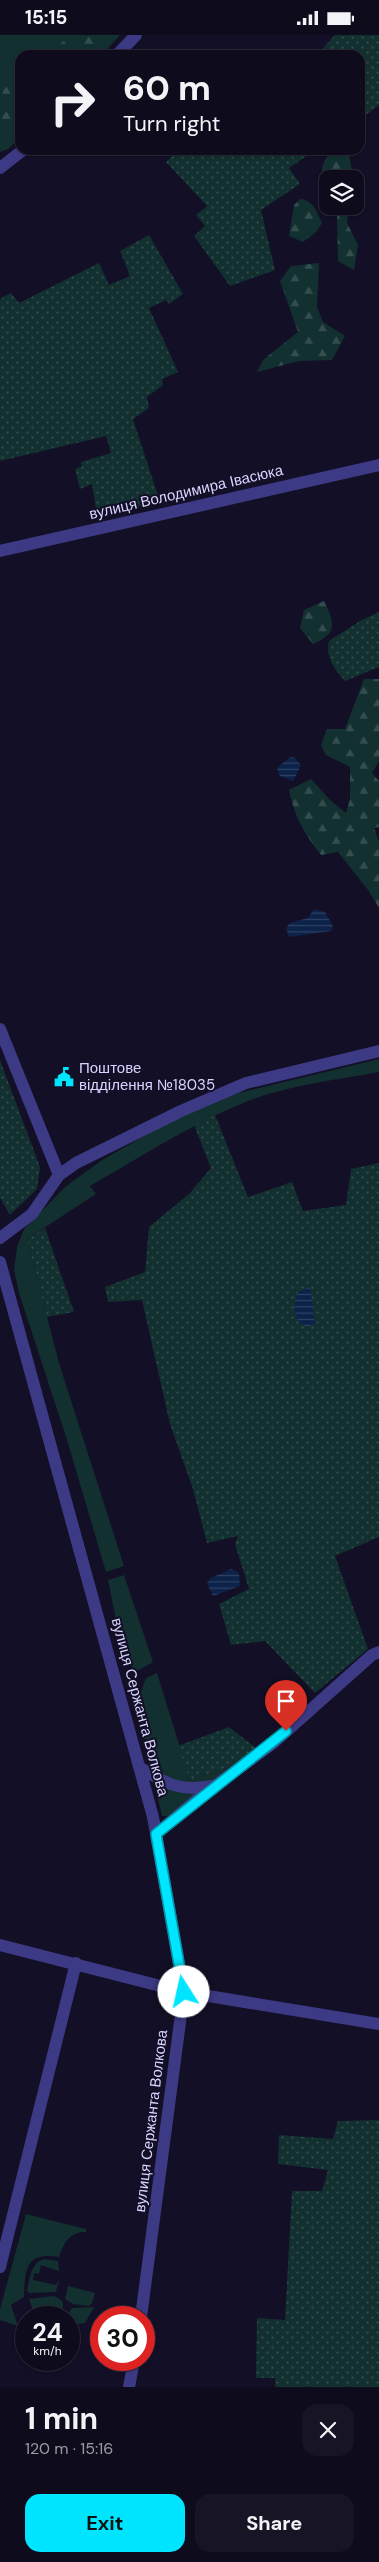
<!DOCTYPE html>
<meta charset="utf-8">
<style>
:root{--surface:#0e0b1c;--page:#171425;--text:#f1f3f6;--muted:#9b9ba3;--line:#2e2b3b;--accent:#00e5ff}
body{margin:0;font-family:"DM Sans",sans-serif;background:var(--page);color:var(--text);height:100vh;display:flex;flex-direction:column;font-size:19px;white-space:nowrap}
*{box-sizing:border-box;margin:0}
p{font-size:16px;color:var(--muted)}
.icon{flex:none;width:28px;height:28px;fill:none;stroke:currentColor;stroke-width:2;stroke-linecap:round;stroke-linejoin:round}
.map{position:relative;height:2352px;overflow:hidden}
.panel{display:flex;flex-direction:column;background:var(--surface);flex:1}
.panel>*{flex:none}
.banner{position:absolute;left:15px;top:15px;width:350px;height:105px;border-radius:15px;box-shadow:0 1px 4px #0004,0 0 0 1px var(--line);background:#0e0b1c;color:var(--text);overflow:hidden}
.controls{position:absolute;left:319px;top:135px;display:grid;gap:10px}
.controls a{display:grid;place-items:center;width:45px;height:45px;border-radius:10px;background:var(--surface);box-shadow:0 1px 4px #0004,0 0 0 1px var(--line);font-size:25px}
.speed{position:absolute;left:15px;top:2271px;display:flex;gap:10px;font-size:25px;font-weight:700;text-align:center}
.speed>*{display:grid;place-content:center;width:65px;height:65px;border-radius:50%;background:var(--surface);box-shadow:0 1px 4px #0004,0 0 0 1px var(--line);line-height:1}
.speed small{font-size:12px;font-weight:400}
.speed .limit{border:8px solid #d22;background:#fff;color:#111}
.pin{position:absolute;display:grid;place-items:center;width:42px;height:42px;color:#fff;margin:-51px -21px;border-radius:50% 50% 50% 0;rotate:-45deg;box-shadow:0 0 5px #0007}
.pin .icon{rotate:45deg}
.me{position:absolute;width:55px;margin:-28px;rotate:350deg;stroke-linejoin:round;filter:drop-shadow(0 0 4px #0008)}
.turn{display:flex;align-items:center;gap:18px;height:105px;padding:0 25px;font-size:22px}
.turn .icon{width:65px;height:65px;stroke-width:2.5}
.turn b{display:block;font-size:35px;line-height:42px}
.round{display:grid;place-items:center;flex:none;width:52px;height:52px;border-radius:15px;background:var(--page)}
.overview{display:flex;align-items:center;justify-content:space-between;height:85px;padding:0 25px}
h1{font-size:30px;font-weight:700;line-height:38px}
.button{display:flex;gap:10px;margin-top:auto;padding:10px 25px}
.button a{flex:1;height:58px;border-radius:15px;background:var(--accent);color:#111;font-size:20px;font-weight:700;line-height:58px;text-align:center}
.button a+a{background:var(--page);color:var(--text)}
.status{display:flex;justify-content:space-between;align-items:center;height:35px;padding:0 25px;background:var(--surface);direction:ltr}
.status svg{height:14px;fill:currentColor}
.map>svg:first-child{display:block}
</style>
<div class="status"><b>15:15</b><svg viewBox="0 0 49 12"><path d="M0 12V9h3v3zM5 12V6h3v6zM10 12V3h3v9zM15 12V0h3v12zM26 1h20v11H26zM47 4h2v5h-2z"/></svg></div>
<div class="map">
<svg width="379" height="2352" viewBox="0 0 379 2352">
<defs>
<pattern id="forest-firs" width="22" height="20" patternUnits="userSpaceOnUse" patternTransform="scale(1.25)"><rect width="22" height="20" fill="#12302f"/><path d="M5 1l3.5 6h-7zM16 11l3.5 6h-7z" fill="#344d4e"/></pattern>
<pattern id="park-dots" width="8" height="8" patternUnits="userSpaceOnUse" patternTransform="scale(1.25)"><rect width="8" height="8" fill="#12302f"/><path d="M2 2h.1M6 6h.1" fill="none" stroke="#344d4e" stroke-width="1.8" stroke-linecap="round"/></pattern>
<pattern id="water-rules" width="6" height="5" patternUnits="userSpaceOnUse" patternTransform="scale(1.25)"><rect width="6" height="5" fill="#0c2248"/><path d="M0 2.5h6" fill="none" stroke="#2f4163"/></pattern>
</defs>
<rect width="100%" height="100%" fill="#130f26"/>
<path fill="#12302f" d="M0 0H120L102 20H20V103L8 114 0 117Z
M379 1024V1037C336 1045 289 1050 248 1066 193 1088 142 1121 90 1151L96 1159 27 1204 59 1328 124 1531 106 1537 67 1405 19 1258 14 1235 17 1212 24 1194 65 1152 102 1125 176 1083 230 1060Z
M124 1540 153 1627 134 1638 116 1585 108 1545Z
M157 1638 190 1745 237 1730C230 1735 222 1743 214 1745 197 1751 168 1749 157 1734 150 1725 147 1712 144 1702 137 1678 136 1666 146 1643Z
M161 1752 198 1759 170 1781H162L156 1755Z
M26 2179 86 2194V2197C70 2196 63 2209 59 2222 26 2217 25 2233 24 2262L11 2270 18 2291 0 2285V2274Z
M45 2224 58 2226 59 2236 41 2230 39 2239 34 2238 33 2245 56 2250 59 2245 56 2257 29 2258 27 2255C30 2244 31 2226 45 2224Z
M68 2251 95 2258 92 2268 89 2271 73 2269 65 2264Z
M54 2261C70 2268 59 2271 64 2281H67L72 2273 94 2272 85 2288 69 2291V2282H40L32 2273 29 2264Z"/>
<path fill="url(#forest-firs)" d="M70 0H114L97 20H48Z
M7 44 20 48V91L16 89 0 92V58Z
M332 115H348L353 140V144H328L327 157C319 139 320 130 332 115Z
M300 164C313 165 317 177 322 188L316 197 303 207 289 201 294 170Z
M334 171H349L347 188 358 210 354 235 338 226 337 181Z
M319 228 317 272 323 287 345 301 332 325 299 326 257 337 263 325 298 297 280 246 291 231Z
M324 566C335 589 338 598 313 609L300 593 304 575Z
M364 644H379V726L372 738 379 746V792L374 793 379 807V873L368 855 338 817 321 820C305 800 294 781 289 755L311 744 330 765 346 778 350 764V732L326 720 321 710 327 694H345Z"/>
<path fill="url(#park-dots)" d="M335 0H379V70L360 84V20H317Z
M178 115H315L289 133 300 149 261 175 275 235 230 251 194 201 205 191 196 180 207 171 166 127Z
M149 200 183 259 169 269 166 265 149 273 178 337 162 344 163 350 147 362 149 373 133 384 160 467 97 481 92 449 80 454 75 434 82 431 81 427 111 418 106 401 0 426V264L11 258 19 268 99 228 109 250 130 241 120 216Z
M379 577V632L345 646C335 635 325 622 329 606L360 586Z
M0 1025 40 1132 37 1154 10 1180 0 1163Z
M215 1080 248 1162 292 1147 303 1176 346 1170 351 1134 379 1128V1502L335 1521 368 1614 315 1658 265 1606 231 1610 219 1569 249 1554 235 1509 238 1501 207 1508 193 1454 170 1389 142 1265 108 1267 105 1252 145 1237 149 1192 189 1159 211 1133 194 1090Z
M45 1193 74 1277 47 1282 27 1204Z
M229 1692 256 1713 237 1730 190 1745 178 1711Z
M379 2085V2352H275V2343H256L257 2283 285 2285 292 2156H322L328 2135 278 2129 279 2100 333 2104 338 2086Z"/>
<path fill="url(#water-rules)" d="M290 722H294L301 730 293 746 280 741 277 733Z
M314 874 325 877 333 891 331 896 289 902 286 893 290 888 308 883Z
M310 1252 315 1289C295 1299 291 1270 298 1257Z
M231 1534 239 1538 240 1551 213 1561 207 1548 211 1543Z"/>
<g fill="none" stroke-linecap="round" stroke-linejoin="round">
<path stroke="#3d3a85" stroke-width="12" d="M117 20 136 0
M0 133 23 115
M0 516 379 430
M0 994 59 1140
M0 1203 32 1179 59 1140 76 1128 181 1076 246 1048 379 1016
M0 1227 153 1782 184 1957 141 2282
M139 1732C166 1749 181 1757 213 1751
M156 1799 201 1761 272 1709 372 1620 379 1617
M0 1910 184 1957 379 1989
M0 2232 76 1928
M129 2352 134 2325"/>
</g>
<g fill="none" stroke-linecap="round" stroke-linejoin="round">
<defs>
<path id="route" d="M184 1957 156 1799 286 1696"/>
</defs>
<use href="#route" stroke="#0095a6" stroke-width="12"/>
<use href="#route" stroke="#00e5ff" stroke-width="9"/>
</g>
<defs>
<symbol id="civic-bare" viewBox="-9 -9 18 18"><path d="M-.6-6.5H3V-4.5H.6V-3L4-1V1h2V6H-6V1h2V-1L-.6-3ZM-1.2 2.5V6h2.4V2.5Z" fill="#00e5ff" stroke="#130f26" stroke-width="2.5" paint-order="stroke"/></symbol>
</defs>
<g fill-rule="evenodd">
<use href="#civic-bare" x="50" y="1028" width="28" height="28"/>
</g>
<g text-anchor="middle" stroke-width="4" stroke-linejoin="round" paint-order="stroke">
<g font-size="15" fill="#d9d4ff" stroke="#130f26">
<text transform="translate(186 457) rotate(-13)" y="5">вулиця Володимира Івасюка</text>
<text transform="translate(140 1672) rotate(75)" y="5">вулиця Сержанта Волкова</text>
<text transform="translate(151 2086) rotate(-83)" y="5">вулиця Сержанта Волкова</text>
</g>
<g font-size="15" fill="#d9d4ff" stroke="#130f26" text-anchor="start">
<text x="79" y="1038">Поштове<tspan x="79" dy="17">відділення №18035</tspan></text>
</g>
</g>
</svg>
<div class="controls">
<a><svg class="icon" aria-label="layers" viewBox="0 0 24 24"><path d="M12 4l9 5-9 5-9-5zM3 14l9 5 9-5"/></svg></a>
</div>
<div class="speed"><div>24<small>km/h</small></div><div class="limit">30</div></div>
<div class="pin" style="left:286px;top:1696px;background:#d93025"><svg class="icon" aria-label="arrive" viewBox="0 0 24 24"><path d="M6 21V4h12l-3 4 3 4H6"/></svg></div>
<svg class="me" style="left:184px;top:1957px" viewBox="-20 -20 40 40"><circle r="19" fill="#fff"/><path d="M0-13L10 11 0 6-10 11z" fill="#00e5ff"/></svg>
<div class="banner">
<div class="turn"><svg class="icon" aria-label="right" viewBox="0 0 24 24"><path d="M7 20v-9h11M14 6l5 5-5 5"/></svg><div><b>60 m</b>Turn right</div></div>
</div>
</div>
<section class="panel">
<div class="overview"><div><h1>1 min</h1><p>120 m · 15:16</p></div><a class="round"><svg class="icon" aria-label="close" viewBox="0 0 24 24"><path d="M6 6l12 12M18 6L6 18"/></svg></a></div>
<div class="button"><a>Exit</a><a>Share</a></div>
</section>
